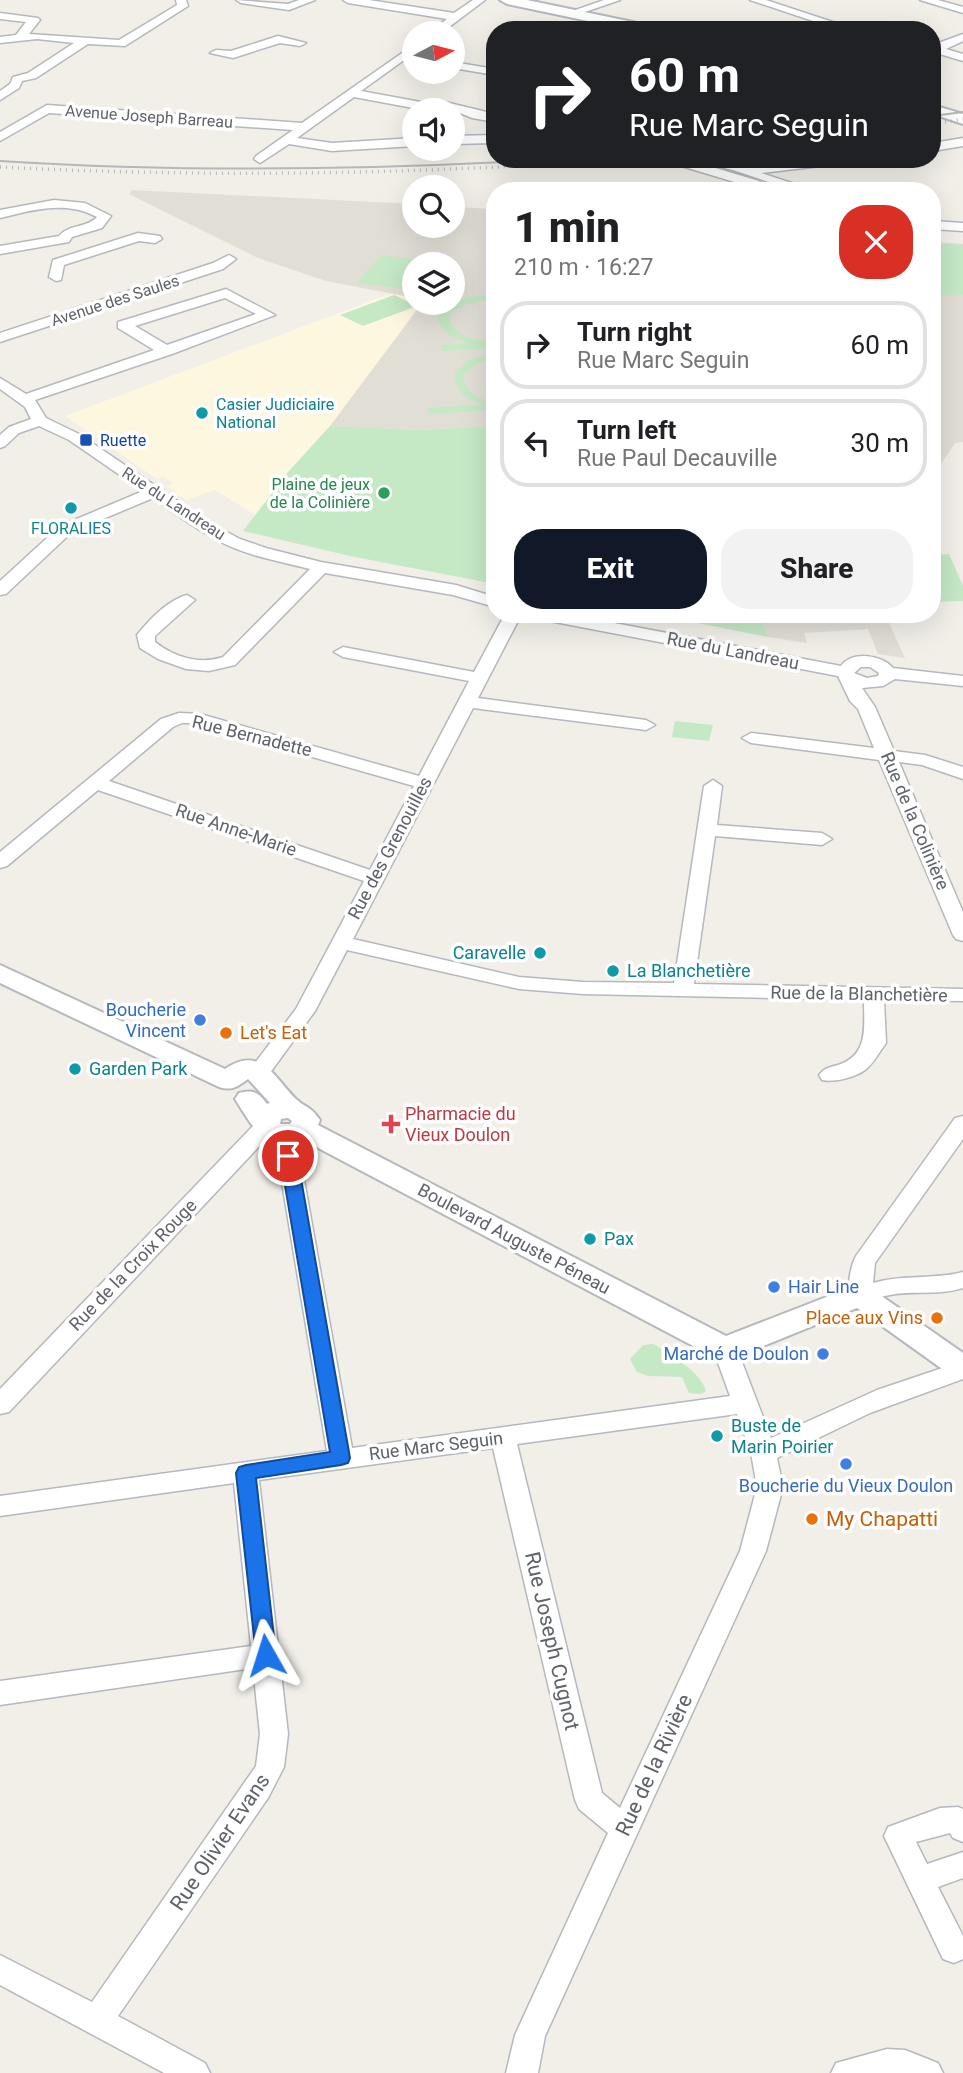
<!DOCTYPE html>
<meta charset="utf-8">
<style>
:root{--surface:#fff;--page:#f2f2f2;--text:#202124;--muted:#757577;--line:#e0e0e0;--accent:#111827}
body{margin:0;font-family:Roboto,sans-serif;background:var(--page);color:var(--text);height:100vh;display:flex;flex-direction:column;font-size:26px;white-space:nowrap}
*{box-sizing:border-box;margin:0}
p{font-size:23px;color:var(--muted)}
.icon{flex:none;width:38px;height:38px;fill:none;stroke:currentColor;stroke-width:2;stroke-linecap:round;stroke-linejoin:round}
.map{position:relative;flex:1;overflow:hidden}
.details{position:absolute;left:486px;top:182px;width:455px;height:441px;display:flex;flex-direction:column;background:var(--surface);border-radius:28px;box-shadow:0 7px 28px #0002}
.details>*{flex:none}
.guide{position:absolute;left:486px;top:21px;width:455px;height:147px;border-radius:28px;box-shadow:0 7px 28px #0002;background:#202124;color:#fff;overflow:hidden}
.needle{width:46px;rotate:83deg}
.fabs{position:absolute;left:402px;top:21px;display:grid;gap:14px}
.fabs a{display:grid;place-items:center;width:63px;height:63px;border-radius:50%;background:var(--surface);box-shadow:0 7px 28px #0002;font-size:35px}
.pin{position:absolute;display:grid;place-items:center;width:60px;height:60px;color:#fff;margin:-30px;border:4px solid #fff;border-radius:50%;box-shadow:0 2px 7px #0007}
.me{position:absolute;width:77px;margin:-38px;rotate:354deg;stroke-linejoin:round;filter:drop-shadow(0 0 5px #0008)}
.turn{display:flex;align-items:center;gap:24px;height:147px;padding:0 28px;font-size:32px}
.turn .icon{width:91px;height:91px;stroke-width:2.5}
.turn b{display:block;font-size:49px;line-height:60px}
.round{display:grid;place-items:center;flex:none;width:74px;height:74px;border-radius:28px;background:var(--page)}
.headline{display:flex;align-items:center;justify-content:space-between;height:119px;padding:0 28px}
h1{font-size:42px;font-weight:800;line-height:52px}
.primary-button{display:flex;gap:14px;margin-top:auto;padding:14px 28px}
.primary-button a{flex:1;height:80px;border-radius:28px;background:var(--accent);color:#fff;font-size:28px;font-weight:800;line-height:80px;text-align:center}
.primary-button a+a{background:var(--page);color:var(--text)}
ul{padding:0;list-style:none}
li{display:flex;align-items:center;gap:21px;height:88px;margin:0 14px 10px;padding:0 14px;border:4px solid var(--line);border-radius:28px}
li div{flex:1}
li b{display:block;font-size:26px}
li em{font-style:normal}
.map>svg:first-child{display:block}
</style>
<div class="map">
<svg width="963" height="2073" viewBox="0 0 963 2073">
<rect width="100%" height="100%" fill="#f1efe8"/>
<path fill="#fef7e0" d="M392 293 415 298V303H422L336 422 289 471 256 515 215 490 186 500 168 487 173 483 163 477 157 479 65 416Z"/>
<path fill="#e1ded6" d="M132 190 415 204V226H453V207L495 209V426L420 430 330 426 422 303H453V264H415V298L326 281 258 258 129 194Z
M933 242 963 244V442L955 443 933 476Z
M760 614H885L905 658 878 654 868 629 804 633 807 643 768 637Z"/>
<path fill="#c5e8c5" d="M933 243 963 245V295L933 296Z
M381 255 449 263 415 264V290L357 283Z
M394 295 417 306 363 326 340 315Z
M495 295V299L464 305 449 314C450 337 476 342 495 341V348L442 351 440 345 470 343C454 338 437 333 438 313 454 298 473 295 495 295Z
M495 354V359L478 363 463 374C463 393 479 399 495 402V410L429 414 428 408 484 405C469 399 453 393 455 372L469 360Z
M330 426 420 430 495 426V584L350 556 243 531 289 471Z
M949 554 963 586V601L933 602V555Z
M652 614H760L768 637Z
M675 721 713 725 709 741 672 737Z
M653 1344C669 1353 702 1373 706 1391L701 1394 689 1393 682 1377 648 1376 637 1372 630 1359 643 1345Z"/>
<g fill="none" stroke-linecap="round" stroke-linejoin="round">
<defs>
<path id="minor" d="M176 0H186L188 6 125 46 88 44 36 78 22 81 19 88 0 100V91L10 84 13 77 28 73 74 43 37 39 0 43V37L16 35 26 22 0 19V13L38 18 40 20 29 34 119 40 177 5Z
M236 0 288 4 299 0H315L289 10 241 3Z
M343 0H369L454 13 473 0H485L441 33H428L447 19 348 3Z
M604 0H620L573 16 567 13Z
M750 0H766L857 30H840Z
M920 0H938L963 7V13Z
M604 19 614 21 603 30H590Z
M963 34V41L946 49 963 54V61L933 52V45Z
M278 36 306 43 300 46 280 43 233 58 210 53 216 50 231 51Z
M415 44V52L361 91 426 103 441 101 495 114V122L472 118 453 110H424L354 97 297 138 332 143 415 138V146L332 151 289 144 260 163 254 159 256 156 293 130 49 113 0 141V132L47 105 302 123Z
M453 62 495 69V75L453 68Z
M495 135V143L453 144V136Z
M963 138V146L933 151V143Z
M678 159H717L744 167 812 159H852L846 163 761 173 816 191C775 191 742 167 702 164L759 181 766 191H753L751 187 678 165Z
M54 200 85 203 111 216 102 228 72 237 69 242 0 254V246L59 236C69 224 87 228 97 217 66 200 32 210 0 218V210Z
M933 221 963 223V231L933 229Z
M138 233 160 236 162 239 155 243 139 241 64 265 61 280 56 281 49 277 53 260Z
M229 255 236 259 223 269 0 342V333L213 263Z
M226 289 275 315 172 354 35 400 46 418 79 434 210 523 240 539 266 548 321 562 456 585 495 597V607L453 595 325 573 235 665 209 671 186 669 158 659 140 648 137 635C149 620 168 600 187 595L195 600 155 636V642C174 657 199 665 223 657L310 569C282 562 253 557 227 545 200 532 177 515 153 498L72 532 6 594 0 595V581L60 526 143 491 69 440 39 426 19 433 5 446 0 448V435L9 427 31 419 25 407 0 389V378L26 394 154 350 118 328V322ZM225 298 256 314 167 345 135 326Z
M505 614H519L520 617 478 698 646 720 655 725 646 730 473 708 353 939 519 977 583 982 674 983 704 786 713 780 722 786 717 825 822 833 832 839 822 845 715 836 694 984 963 989V1001L884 1000 886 1043C880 1051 873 1064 865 1070 856 1077 833 1083 822 1080L819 1075C824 1068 830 1067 838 1065 869 1055 864 1027 864 1000L583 994 519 989 347 950 315 1011 267 1077H251L248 1072 296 1009 364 881 98 790 7 866 0 868V852L161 719 179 713 200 714 419 776 469 681 343 657 334 652 343 647 474 672ZM182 723H193L414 786 370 870 109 781 173 727Z
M531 614H567L841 666C852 650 882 655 893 668L963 676V686L895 679 883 686 862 688 875 707 894 751 925 755 963 767V779L922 765 899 762 963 912V941L956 939 953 935 879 760 751 743 742 738 751 733 874 748 858 709 850 701 838 676 539 619ZM861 667H870L879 673 878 676 867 678 854 673Z
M963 1116V1139L875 1263 873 1283C903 1274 933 1280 963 1272V1288C937 1296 915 1290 890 1295 876 1297 865 1305 852 1301 846 1290 850 1267 856 1256L955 1118Z
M267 1121 275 1123 278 1128 268 1137 9 1412 0 1414V1389L252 1127Z
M285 1128 293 1130 296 1135 352 1448 730 1396 713 1349 716 1343 725 1340 734 1343 737 1349 771 1438 877 1390 963 1361V1379L870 1413 777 1458 783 1487 766 1551 545 2036 538 2073H506L515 2035 608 1833 579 1809 575 1800 493 1448 259 1480 288 1734 284 1767 268 1798 118 2016 205 2063 210 2073H164L0 1985V1955L92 2002 256 1766 260 1734 253 1668 0 1705V1681L251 1646 234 1483 0 1516V1496L327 1451 274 1135 277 1130ZM737 1414 751 1453 757 1487 740 1551 620 1808 602 1793 517 1444Z
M958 1807 963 1809V1842L953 1838 950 1833 916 1842 927 1864 963 1852V1878L938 1887 963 1936V1959L954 1963 943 1959 884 1836 888 1827 940 1808Z
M887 2049 905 2050 938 2063 943 2073H831L836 2063Z"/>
<path id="tertiary" d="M500 0H527L652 26 659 30H631L507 4Z
M933 105 963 114V124L933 114Z
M0 965 225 1069C262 1044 275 1079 296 1099 305 1108 310 1105 320 1120L318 1125 726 1336 860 1284 870 1288 963 1353V1379L952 1376 857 1308 736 1357 725 1360 714 1357 303 1140C263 1152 254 1128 235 1099L239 1093C254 1089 259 1093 267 1104L270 1103 248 1079C237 1087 232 1091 219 1087L0 983ZM288 1118 292 1121 290 1124H280L281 1119Z"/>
</defs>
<use href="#minor" stroke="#b5b8bc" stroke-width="3"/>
<use href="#tertiary" stroke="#b5b8bc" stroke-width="4"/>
<use href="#minor" fill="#fff" fill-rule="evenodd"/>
<use href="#tertiary" fill="#fff" fill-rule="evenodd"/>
<path stroke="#b6b7b8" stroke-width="2" d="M933 116 963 112
M0 161C187 173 374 170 561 159"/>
<path stroke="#b6b7b8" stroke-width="3.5" stroke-dasharray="1 5" stroke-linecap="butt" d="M933 124 963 119
M0 167C211 178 420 174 630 159"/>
</g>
<path fill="#1a73e8" stroke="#114b97" stroke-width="2" d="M288 1151 297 1156 350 1458 348 1463 341 1465 256 1478 276 1655 273 1661 266 1664 259 1661 256 1655 236 1473 239 1467 246 1465 330 1452 280 1156Z"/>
<g fill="#0f9aa8" stroke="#fff" stroke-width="2.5">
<circle cx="202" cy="413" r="7"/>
<circle cx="71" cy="508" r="7"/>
<circle cx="540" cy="953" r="7"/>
<circle cx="613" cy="971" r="7"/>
<circle cx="75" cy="1069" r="7"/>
<circle cx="590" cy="1239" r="7"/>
<circle cx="717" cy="1436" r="7"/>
</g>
<rect fill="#1a4fb4" stroke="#fff" stroke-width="2.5" x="79" y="433" width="14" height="14" rx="3.5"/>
<circle fill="#2e9e5b" stroke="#fff" stroke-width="2.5" cx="384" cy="493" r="7"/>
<g fill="#3f7fe0" stroke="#fff" stroke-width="2.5">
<circle cx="200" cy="1020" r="7"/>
<circle cx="774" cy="1287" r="7"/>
<circle cx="823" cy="1354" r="7"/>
<circle cx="846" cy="1464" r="7"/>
</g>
<g fill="#e8710a" stroke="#fff" stroke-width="2.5">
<circle cx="226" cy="1033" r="7"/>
<circle cx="937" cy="1318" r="7"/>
<circle cx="812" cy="1519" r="7"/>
</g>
<path fill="#e0444e" stroke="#fff" stroke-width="2.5" d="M387.5 1113.5h7v7h7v7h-7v7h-7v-7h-7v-7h7z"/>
<g text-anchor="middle" stroke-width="7" stroke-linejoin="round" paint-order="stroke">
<g font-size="16" fill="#5f6368" stroke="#fff">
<text transform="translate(149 116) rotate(4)" y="6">Avenue Joseph Barreau</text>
<text transform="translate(115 300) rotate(-18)" y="6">Avenue des Saules</text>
<text transform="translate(174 503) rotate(33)" y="6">Rue du Landreau</text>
</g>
<g font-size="16" fill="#0d838f" stroke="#fff" text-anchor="start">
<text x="216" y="410">Casier Judiciaire<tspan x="216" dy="18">National</tspan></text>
<text x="71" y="534" text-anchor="middle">FLORALIES</text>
</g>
<g font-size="16" fill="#164399" stroke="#fff" text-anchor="start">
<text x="100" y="446">Ruette</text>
</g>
<g font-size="16" fill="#27864d" stroke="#fff" text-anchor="end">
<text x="370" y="490">Plaine de jeux<tspan x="370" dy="18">de la Colinière</tspan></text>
</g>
<g font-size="18" fill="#5f6368" stroke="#fff">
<text transform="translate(733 651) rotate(11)" y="6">Rue du Landreau</text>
<text transform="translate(252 736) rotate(14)" y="6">Rue Bernadette</text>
<text transform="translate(915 821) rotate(67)" y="6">Rue de la Colinière</text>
<text transform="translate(236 830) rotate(19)" y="6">Rue Anne-Marie</text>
<text transform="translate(390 848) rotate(-62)" y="6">Rue des Grenouilles</text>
<text transform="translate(859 994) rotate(1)" y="6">Rue de la Blanchetière</text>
<text transform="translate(514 1239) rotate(28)" y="6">Boulevard Auguste Péneau</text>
<text transform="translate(133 1265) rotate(-46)" y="6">Rue de la Croix Rouge</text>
<text transform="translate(436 1446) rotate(-7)" y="6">Rue Marc Seguin</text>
</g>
<g font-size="18" fill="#0d838f" stroke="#fff" text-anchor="start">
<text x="526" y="959" text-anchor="end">Caravelle</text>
<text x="627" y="977">La Blanchetière</text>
<text x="89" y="1075">Garden Park</text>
<text x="604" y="1245">Pax</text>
<text x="731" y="1432">Buste de<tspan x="731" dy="21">Marin Poirier</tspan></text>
</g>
<g font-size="18" fill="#366cbe" stroke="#fff" text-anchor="end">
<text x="186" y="1016">Boucherie<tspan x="186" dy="21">Vincent</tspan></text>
<text x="788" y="1293" text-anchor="start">Hair Line</text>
<text x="809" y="1360">Marché de Doulon</text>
<text x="846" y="1492" text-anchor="middle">Boucherie du Vieux Doulon</text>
</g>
<g font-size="18" fill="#c56008" stroke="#fff" text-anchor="start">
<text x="240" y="1039">Let's Eat</text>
<text x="923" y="1324" text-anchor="end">Place aux Vins</text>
</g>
<g font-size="18" fill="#be3a42" stroke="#fff" text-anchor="start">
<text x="405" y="1120">Pharmacie du<tspan x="405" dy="21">Vieux Doulon</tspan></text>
</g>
<g font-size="21" fill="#c56008" stroke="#fff" text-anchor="start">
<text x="826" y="1526">My Chapatti</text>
</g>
<g font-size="21" fill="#5f6368" stroke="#fff">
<text transform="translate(552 1641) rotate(77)" y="7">Rue Joseph Cugnot</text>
<text transform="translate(654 1765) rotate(-65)" y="7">Rue de la Rivière</text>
<text transform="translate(220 1842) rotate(-56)" y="7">Rue Olivier Evans</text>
</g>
</g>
</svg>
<div class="fabs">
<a><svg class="needle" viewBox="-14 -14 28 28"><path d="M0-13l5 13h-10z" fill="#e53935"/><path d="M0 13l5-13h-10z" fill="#757577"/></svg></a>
<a><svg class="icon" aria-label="sound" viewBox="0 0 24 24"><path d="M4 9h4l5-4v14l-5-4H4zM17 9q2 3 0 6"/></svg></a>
<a><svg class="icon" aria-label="search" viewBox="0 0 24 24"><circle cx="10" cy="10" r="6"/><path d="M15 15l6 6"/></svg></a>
<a><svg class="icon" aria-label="layers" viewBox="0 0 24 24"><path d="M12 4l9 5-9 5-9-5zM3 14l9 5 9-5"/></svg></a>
</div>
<div class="pin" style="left:288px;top:1156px;background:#d93025"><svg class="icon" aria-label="arrive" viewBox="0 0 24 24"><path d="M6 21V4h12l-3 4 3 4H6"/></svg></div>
<svg class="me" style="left:266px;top:1655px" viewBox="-20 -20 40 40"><path d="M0-17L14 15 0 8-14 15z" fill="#1a73e8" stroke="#fff" stroke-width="4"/></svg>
<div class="guide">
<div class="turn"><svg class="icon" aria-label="right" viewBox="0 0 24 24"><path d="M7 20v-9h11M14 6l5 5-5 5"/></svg><div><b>60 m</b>Rue Marc Seguin</div></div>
</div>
<section class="details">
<div class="headline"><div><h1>1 min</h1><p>210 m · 16:27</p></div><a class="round" style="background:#d93025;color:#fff"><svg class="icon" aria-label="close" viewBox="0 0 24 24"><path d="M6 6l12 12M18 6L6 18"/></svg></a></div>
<ul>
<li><svg class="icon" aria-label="right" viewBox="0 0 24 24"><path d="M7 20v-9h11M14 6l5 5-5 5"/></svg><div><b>Turn right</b><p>Rue Marc Seguin</p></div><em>60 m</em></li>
<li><svg class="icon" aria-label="left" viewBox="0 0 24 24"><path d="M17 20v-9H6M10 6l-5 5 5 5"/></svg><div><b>Turn left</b><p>Rue Paul Decauville</p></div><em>30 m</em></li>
</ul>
<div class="primary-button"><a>Exit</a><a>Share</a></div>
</section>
</div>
